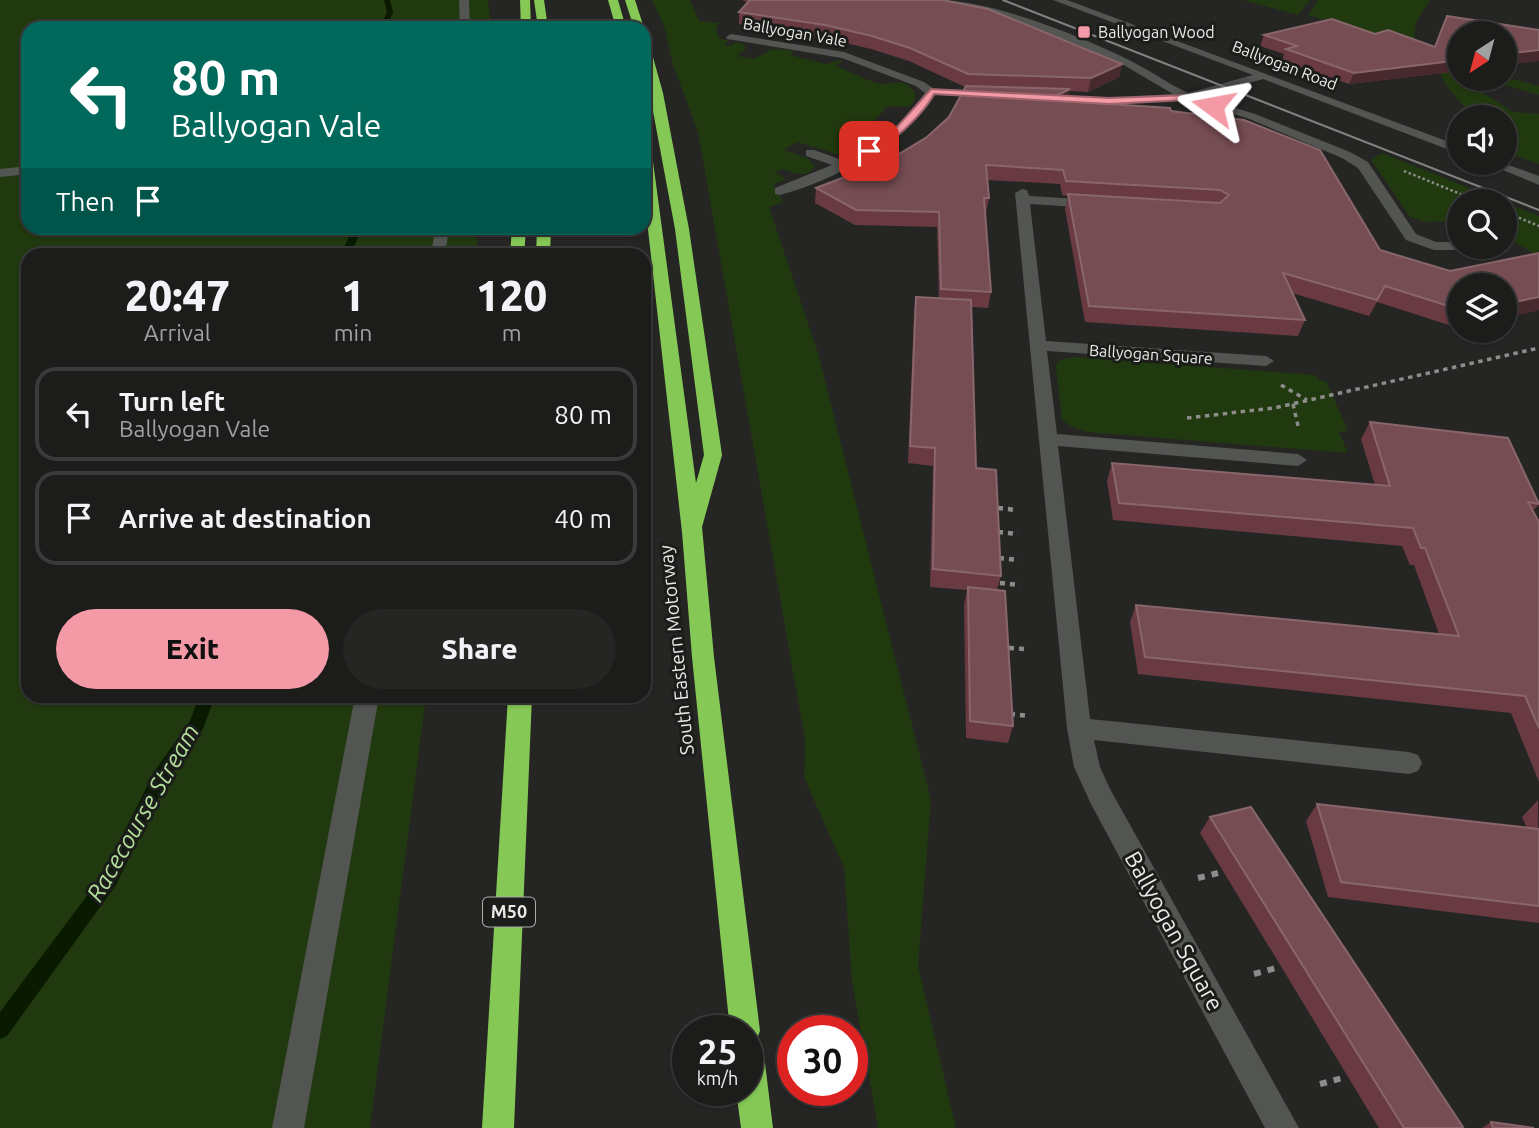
<!DOCTYPE html>
<style>
:root{--surface:#1c1c1b;--page:#252524;--text:#f1f3f6;--muted:#a0a1a3;--line:#3a3a3a;--accent:#f49aa6}
body{margin:0;font-family:Ubuntu,sans-serif;background:var(--page);color:var(--text);height:100vh;display:flex;flex-direction:column;font-size:26px;white-space:nowrap}
*{box-sizing:border-box;margin:0}
p{font-size:23px;color:var(--muted)}
.icon{flex:none;width:38px;height:38px;fill:none;stroke:currentColor;stroke-width:2;stroke-linecap:round;stroke-linejoin:round}
.map{position:relative;flex:1;overflow:hidden}
.panel{position:absolute;left:21px;top:248px;width:630px;height:455px;display:flex;flex-direction:column;background:var(--surface);border-radius:21px;box-shadow:0 2px 5px #0004,0 0 0 2px var(--line)}
.panel>*{flex:none}
.top-card{position:absolute;left:21px;top:21px;width:630px;height:214px;border-radius:21px;box-shadow:0 2px 5px #0004,0 0 0 2px var(--line);background:#00695c;color:#fff;overflow:hidden}
.needle{width:46px;rotate:216deg}
.buttons{position:absolute;left:1447px;top:21px;display:grid;gap:14px}
.buttons a{display:grid;place-items:center;width:70px;height:70px;border-radius:50%;background:var(--surface);box-shadow:0 2px 5px #0004,0 0 0 2px var(--line);font-size:35px}
.speed{position:absolute;left:672px;top:1015px;display:flex;gap:14px;font-size:35px;font-weight:700;text-align:center}
.speed>*{display:grid;place-content:center;width:91px;height:91px;border-radius:50%;background:var(--surface);box-shadow:0 2px 5px #0004,0 0 0 2px var(--line);line-height:1}
.speed small{font-size:18px;font-weight:400}
.speed .limit{border:10px solid #d22;background:#fff;color:#111}
.pin{position:absolute;display:grid;place-items:center;width:60px;height:60px;color:#fff;margin:-30px;border-radius:14px;box-shadow:0 4px 10px #0006}
.me{position:absolute;width:77px;margin:-38px;rotate:283deg;stroke-linejoin:round;filter:drop-shadow(0 0 5px #0008)}
.turn{display:flex;align-items:center;gap:24px;height:147px;padding:0 35px;font-size:32px}
.turn .icon{width:91px;height:91px;stroke-width:2.5}
.turn b{display:block;font-size:49px;line-height:60px}
.then{display:flex;align-items:center;height:66px;padding:0 35px;background:#0003;gap:14px;font-size:26px}
.eta{display:flex;justify-content:space-evenly;align-items:center;height:119px;text-align:center}
.eta b{font-size:42px;font-weight:800;line-height:49px}
.button{display:flex;gap:14px;margin-top:auto;padding:14px 35px}
.button a{flex:1;height:80px;border-radius:42px;background:var(--accent);color:#111;font-size:28px;font-weight:800;line-height:80px;text-align:center}
.button a+a{background:var(--page);color:var(--text)}
ul{padding:0;list-style:none}
li{display:flex;align-items:center;gap:21px;height:94px;margin:0 14px 10px;padding:0 21px;border:4px solid var(--line);border-radius:21px}
li div{flex:1}
li b{display:block;font-size:26px}
li em{font-style:normal}
.map>svg:first-child{display:block}
</style>
<div class="map">
<svg width="1539" height="1128" viewBox="0 0 1539 1128">
<rect width="100%" height="100%" fill="#252624"/>
<path fill="#21390f" d="M0 0H488L491 28H28V228H478L476 255 28 256V696L426 697 370 1128H0Z
M652 0H690L699 21 719 23 716 29 719 38 728 41 724 45 730 46 736 42 744 44 746 49 737 56 754 59 772 49 795 51 790 55 826 64 840 60 843 62 835 65C846 70 873 84 884 84 899 84 901 77 915 92V99L910 107 888 106 872 123 889 127 887 131 867 128 842 144 853 149V153L840 155 797 142 784 150 807 158 815 166C807 179 795 174 783 169L775 172 786 179 773 184 783 202 769 207 818 353 931 800 918 966 956 1128H878L852 981 844 868 804 777 805 740 698 132 673 65 664 26Z
M1243 0H1310L1298 15Z
M1318 0H1430C1422 13 1409 27 1417 43L1459 66 1460 79 1505 77 1539 86V95L1495 82 1469 84 1513 112 1539 114V164L1505 152V117H1473L1445 84 1440 72 1347 26 1308 15Z
M1382 153 1502 201H1460L1459 221 1425 222 1410 217 1371 160Z
M1505 203 1539 216V256L1505 237Z
M1076 357 1315 375 1319 380 1326 381 1348 431 1339 432 1348 453 1087 432 1072 427 1062 420 1056 368 1057 363 1063 359Z"/>
<g fill="none" stroke-linecap="round" stroke-linejoin="round">
<path fill="#091a00" fill-rule="evenodd" d="M384 0H390L393 12 386 28H380L387 12Z
M353 228H362L350 256H340Z
M199 696H215L203 729 166 782 116 885 7 1036 0 1039V1012L104 873 154 772 190 721Z"/>
<path stroke="#8c8d8b" stroke-width="2.5" stroke-dasharray="2.5 2.5" stroke-linecap="butt" d="M1404 171 1478 201
M1505 212 1539 226"/>
<path stroke="#8c8d8b" stroke-width="3.5" stroke-dasharray="4.5 4.5" stroke-linecap="butt" d="M1281 385 1307 400
M1293 404 1299 430
M1187 418 1274 408 1539 348"/>
<path stroke="#8c8d8b" stroke-width="4.5" stroke-dasharray="5 5" stroke-linecap="butt" d="M998 508 1016 510
M998 532 1018 534
M999 558 1019 560
M1000 583 1020 585
M1009 648 1025 649
M1010 714 1029 716"/>
<path stroke="#8c8d8b" stroke-width="6" stroke-dasharray="7 7" stroke-linecap="butt" d="M1198 878 1218 873
M1254 974 1276 968
M1320 1084 1343 1078"/>
<path fill="#535552" fill-rule="evenodd" d="M459 0H469L470 28H460Z
M937 0C991 0 1078 35 1127 59 1148 69 1167 83 1188 93L1253 75 1053 0H1067L1460 146V154L1263 79 1199 97 1255 114 1350 152 1368 162 1416 234 1436 242H1460V247H1467L1460 250H1434L1406 240 1358 168 1342 158 1247 118 1186 100 1109 104 1037 99 1035 97 1041 94 1109 98 1173 94 1122 64 1071 42Z
M731 34 844 52 924 82 934 89 992 91 998 94 992 97 935 95C906 143 833 181 780 195L775 194V188L832 165 806 156V150H814L842 160 902 122 925 93 916 86 842 58 727 39 726 37Z
M1486 163H1503L1539 176V185Z
M28 166V174L0 177V169Z
M1022 189 1027 190 1029 196 1094 200 1101 204 1094 208 1030 204 1046 341 1266 356 1274 361 1266 366 1047 351 1057 434 1298 454 1307 460 1298 466 1058 446 1090 719 1409 752 1418 755 1422 763 1418 771 1409 774 1094 740 1100 767 1110 789 1299 1128H1265L1091 804 1074 767 1067 728 1015 193Z
M435 228H449L445 256H431Z
M355 696H379L304 1128H272Z"/>
<path fill="#85c855" fill-rule="evenodd" d="M520 0H530L531 28H521Z
M534 0H544L548 28H538Z
M608 0H618L626 28H616Z
M625 0H635L644 28H634Z
M644 40 649 43 663 93 689 229 722 455 702 527 714 657 760 1031 758 1036 763 1047 773 1128H741L736 1090H747V1031H730L692 657 682 532 644 194V135L650 139 696 483 704 455 675 229 644 63Z
M512 228H526L524 256H510Z
M537 228H551L550 256H536Z
M508 696H532L514 1128H482Z"/>
<path stroke="#828381" stroke-width="2" d="M1003 0 1539 210"/>
</g>
<path fill="#693a42" d="M742 0H942L988 9 1122 64 1119 77 1088 92 1069 91 1067 101 1170 108 1171 111 1244 120 1320 150 1380 250 1450 271 1539 253V310L1505 318V285H1460V309L1449 325 1377 302 1369 316 1292 293 1305 320 1298 336 1085 322 1065 209 1068 196 1062 195 1060 184 987 180 989 198 986 213H985L991 292 988 308 972 307 976 468 996 470 1001 576 997 590 1005 591 1013 726 1008 743 966 738 964 605 967 590 930 587 933 466 908 463 914 313 916 297 939 298 937 227 855 225 815 203 816 188 889 160 927 137 949 117 965 87 909 61 871 49 825 38 739 24V12L747 2Z
M1447 16 1460 33V71L1349 84 1282 61 1284 54 1260 46 1264 35 1375 34 1434 47Z
M1370 422 1539 504 1533 511 1539 522V782L1511 713 1138 674 1130 622 1136 605 1439 634 1414 565H1410L1402 546 1113 520 1107 481 1112 463 1375 485 1361 439Z
M1538 800 1539 923 1328 897 1306 821 1317 804 1527 828 1522 817Z
M1210 817 1461 1128H1379L1200 833Z
M1491 1122 1534 1128H1482Z"/>
<path fill="#482a2e" d="M1539 50V61L1505 65V54Z
M1460 60V71L1349 84 1354 73Z
M1122 64 1119 77 1088 92 1091 78Z
M1070 89 1067 103 1047 100Z
M1539 297V310L1505 318V311L1510 303Z"/>
<path fill="#764d53" stroke="#88666b" stroke-width="2" d="M750 0H942L988 9 1122 64 1091 78 968 74 910 48 872 36 825 25 739 12Z
M1447 16 1539 30V50L1505 54V33H1460V60L1354 73 1286 49 1297 46 1264 35 1332 19 1375 34 1388 30 1435 47Z
M966 86 1070 89 1047 100 1170 108 1171 111 1244 120 1320 150 1380 250 1450 271 1539 253V297L1510 303 1505 300V285H1481L1476 282 1473 285H1460V306L1458 309 1385 286 1377 300 1283 273 1305 320 1089 306 1068 194 1220 203 1229 195 1220 190 1066 181 1063 170 986 165 989 198H984L991 292 941 289 939 212 856 210 816 188 889 160 927 137 949 117Z
M916 297 971 300 976 468 996 470 1001 576 933 569 935 448 910 446Z
M1370 422 1508 438 1539 504 1528 502 1539 522V728L1525 696 1145 657 1136 605 1459 636 1425 548H1421L1413 528 1119 503 1112 463 1390 486Z
M968 587 1005 591 1013 726 970 721Z
M1317 804 1539 829V906L1341 882Z
M1251 807 1463 1127 1458 1128H1404L1210 817Z
M1491 1122 1534 1128H1493Z"/>
<path fill="#f49aa6" stroke="#9f646c" stroke-width="2" d="M931 89 1109 98 1187 95 1217 106 1213 108 1186 100 1109 104 934 94C925 111 885 154 865 153V149L896 128Z"/>
<rect fill="#f49aa6" stroke="#1b1d1a" stroke-width="2.5" x="1077" y="25" width="14" height="14" rx="3.5"/>
<g text-anchor="middle" stroke-width="6" stroke-linejoin="round" paint-order="stroke">
<g font-size="16" fill="#e9eae8" stroke="#1b1d1a">
<text transform="translate(795 32) rotate(10)" y="6">Ballyogan Vale</text>
<text transform="translate(1285 65) rotate(21)" y="6">Ballyogan Road</text>
<text transform="translate(1151 354) rotate(4)" y="6">Ballyogan Square</text>
</g>
<g font-size="16" fill="#e9eae8" stroke="#1b1d1a" text-anchor="start">
<text x="1098" y="38">Ballyogan Wood</text>
</g>
<rect fill="#1b1d1a" stroke="#abacaa" stroke-width="2" x="483" y="897.5" width="52" height="29" rx="5"/>
<g font-size="18" font-weight="bold" fill="#e9eae8">
<text x="509" y="918">M50</text>
</g>
<g font-size="19" fill="#e9eae8" stroke="#1b1d1a">
<text transform="translate(676 650) rotate(-96)" y="7">South Eastern Motorway</text>
</g>
<g font-size="23" fill="#e9eae8" stroke="#1b1d1a">
<text transform="translate(1174 931) rotate(61)" y="8">Ballyogan Square</text>
</g>
<g font-size="24" font-style="italic" fill="#b4df9a" stroke="#1b1d1a">
<text transform="translate(143 813) rotate(-60)" y="8">Racecourse Stream</text>
</g>
</g>
</svg>
<div class="buttons">
<a><svg class="needle" viewBox="-14 -14 28 28"><path d="M0-13l5 13h-10z" fill="#e53935"/><path d="M0 13l5-13h-10z" fill="#a0a1a3"/></svg></a>
<a><svg class="icon" aria-label="sound" viewBox="0 0 24 24"><path d="M4 9h4l5-4v14l-5-4H4zM17 9q2 3 0 6"/></svg></a>
<a><svg class="icon" aria-label="search" viewBox="0 0 24 24"><circle cx="10" cy="10" r="6"/><path d="M15 15l6 6"/></svg></a>
<a><svg class="icon" aria-label="layers" viewBox="0 0 24 24"><path d="M12 4l9 5-9 5-9-5zM3 14l9 5 9-5"/></svg></a>
</div>
<div class="speed"><div>25<small>km/h</small></div><div class="limit">30</div></div>
<div class="pin" style="left:869px;top:151px;background:#d93025"><svg class="icon" aria-label="arrive" viewBox="0 0 24 24"><path d="M6 21V4h12l-3 4 3 4H6"/></svg></div>
<svg class="me" style="left:1213px;top:106px" viewBox="-20 -20 40 40"><path d="M0-17L14 15 0 8-14 15z" fill="#f49aa6" stroke="#fff" stroke-width="4"/></svg>
<div class="top-card">
<div class="turn"><svg class="icon" aria-label="left" viewBox="0 0 24 24"><path d="M17 20v-9H6M10 6l-5 5 5 5"/></svg><div><b>80 m</b>Ballyogan Vale</div></div>
<div class="then">Then<svg class="icon" aria-label="arrive" viewBox="0 0 24 24"><path d="M6 21V4h12l-3 4 3 4H6"/></svg></div>
</div>
<section class="panel">
<div class="eta">
<div><b>20:47</b><p>Arrival</p></div>
<div><b>1</b><p>min</p></div>
<div><b>120</b><p>m</p></div>
</div>
<ul>
<li><svg class="icon" aria-label="left" viewBox="0 0 24 24"><path d="M17 20v-9H6M10 6l-5 5 5 5"/></svg><div><b>Turn left</b><p>Ballyogan Vale</p></div><em>80 m</em></li>
<li><svg class="icon" aria-label="arrive" viewBox="0 0 24 24"><path d="M6 21V4h12l-3 4 3 4H6"/></svg><div><b>Arrive at destination</b></div><em>40 m</em></li>
</ul>
<div class="button"><a>Exit</a><a>Share</a></div>
</section>
</div>
